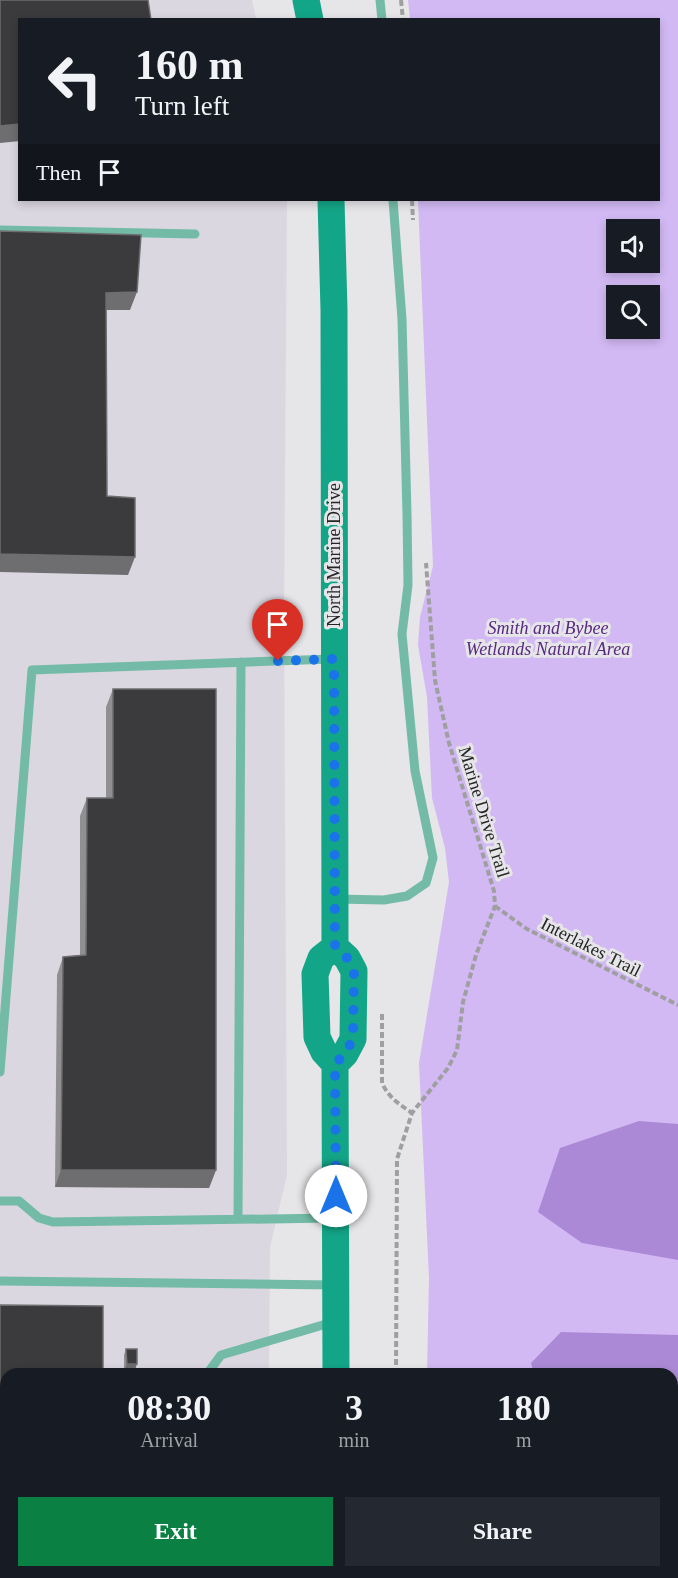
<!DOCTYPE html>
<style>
:root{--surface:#171b24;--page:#242831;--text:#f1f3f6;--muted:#9ea1a6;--accent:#0b8043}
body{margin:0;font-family:Georgia,serif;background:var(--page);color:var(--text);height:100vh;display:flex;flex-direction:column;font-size:22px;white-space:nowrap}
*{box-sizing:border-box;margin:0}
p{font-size:20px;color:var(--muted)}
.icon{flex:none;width:33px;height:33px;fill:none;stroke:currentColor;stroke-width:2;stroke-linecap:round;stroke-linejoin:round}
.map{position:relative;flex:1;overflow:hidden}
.sheet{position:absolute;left:0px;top:1368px;width:678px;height:210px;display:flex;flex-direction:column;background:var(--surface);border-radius:18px 18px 0 0;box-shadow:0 3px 9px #0003}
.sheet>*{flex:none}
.top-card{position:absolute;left:18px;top:18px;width:642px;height:183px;border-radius:0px;box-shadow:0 3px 9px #0003;background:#171b24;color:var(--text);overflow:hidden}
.controls{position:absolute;left:606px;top:219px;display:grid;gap:12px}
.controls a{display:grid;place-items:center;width:54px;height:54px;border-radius:0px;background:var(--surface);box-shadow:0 3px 9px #0003;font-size:30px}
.pin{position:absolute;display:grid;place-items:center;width:51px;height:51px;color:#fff;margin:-62px -26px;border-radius:50% 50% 50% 0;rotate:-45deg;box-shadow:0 0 6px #0007}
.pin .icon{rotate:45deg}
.me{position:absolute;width:66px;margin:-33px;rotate:0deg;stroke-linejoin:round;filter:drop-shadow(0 0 4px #0008)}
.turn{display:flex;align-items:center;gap:21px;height:126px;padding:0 18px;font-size:27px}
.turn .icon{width:78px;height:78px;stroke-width:2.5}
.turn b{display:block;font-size:42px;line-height:51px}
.then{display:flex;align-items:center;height:57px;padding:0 18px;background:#0003;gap:12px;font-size:22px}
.eta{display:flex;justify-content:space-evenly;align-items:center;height:102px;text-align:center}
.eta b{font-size:36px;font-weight:700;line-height:42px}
.action{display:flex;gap:12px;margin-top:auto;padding:12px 18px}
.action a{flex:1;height:69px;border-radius:0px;background:var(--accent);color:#fff;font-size:24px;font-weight:700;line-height:69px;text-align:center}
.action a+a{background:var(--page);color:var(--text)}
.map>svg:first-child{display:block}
</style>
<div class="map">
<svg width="678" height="1578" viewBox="0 0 678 1578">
<rect width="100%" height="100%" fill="#e6e5e8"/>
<path fill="#dbd7e1" d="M0 0H252L256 19 20 20V200H287L284 620 287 1175 270 1247 269 1374H6V1572H267V1578H0Z"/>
<path fill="#d2b9f4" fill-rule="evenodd" d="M408 0H678V1578H425V1572H672V1374H427L429 1278 419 1063 449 882 445 848 432 798 427 697 418 645 420 617 433 566 418 200H658V20L410 19ZM616 230H650V262H616ZM616 296H650V328H616Z"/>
<path fill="#ab89d6" d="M639 1121 678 1124V1260L582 1243 538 1212 560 1148Z
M561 1332 678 1335V1403L672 1404V1374H534L531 1363Z
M678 1474V1578H549L552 1572H672V1477Z"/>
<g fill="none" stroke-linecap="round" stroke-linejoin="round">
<path stroke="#9f9fa1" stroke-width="4" stroke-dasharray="6 3" stroke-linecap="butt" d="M401 0 403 20
M412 200 413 220
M495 906 527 929 678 1005
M382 1014V1083C389 1098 399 1104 412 1113
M396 1374 397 1159 412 1113 448 1068 457 1050 463 1002 476 955 495 906 494 891 449 743 438 694 435 680 426 563
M395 1578V1572"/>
<path stroke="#73bba6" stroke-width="9" d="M380 0 382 20
M0 230 195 234
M337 899 384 900 407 896 426 883 433 858 415 771 402 634 408 585 407 514 402 319 393 200
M0 1072 32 670 332 659
M0 1201H19L39 1218 53 1222 333 1218
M238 1219 241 662
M0 1281 334 1285
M207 1374 221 1355 333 1322
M187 1572V1578"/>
<path stroke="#13a587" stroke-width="27" d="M306 0 310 20
M331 200 334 310 335 947 347 958 354 971 353 1039 345 1054 335 1064
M335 947 321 958 315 974 317 1037 324 1052 335 1064 336 1374
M337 1578V1572"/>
</g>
<path fill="#909092" d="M113 689 216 1170 209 1188 55 1187 57 975 63 957 80 955V816L87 798H106V707Z
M126 1349 135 1370H124V1355Z"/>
<path fill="#6e6d70" d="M20 124V141L0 143V126Z
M137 292 130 310H100L106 293Z
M0 554 135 557 128 575 0 572Z
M61 1170H216L209 1188 55 1187Z
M127 1364H137L135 1370H124Z"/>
<path fill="#3b3a3d" stroke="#6e6d70" stroke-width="1.5" d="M0 0H148L151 20H20V124L0 126Z
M0 231 141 235 137 292 106 293 107 496 135 498V557L0 554Z
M113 689H216V1170H61L63 957 86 955 87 798H113Z
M0 1305 103 1306V1374H6V1572H103V1578H0Z
M126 1349H137V1364H127Z"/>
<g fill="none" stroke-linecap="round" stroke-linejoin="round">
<path stroke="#1a73e8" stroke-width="10" stroke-dasharray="0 18" d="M278 661 334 659 335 947 347 958 354 971 353 1039 345 1054 335 1064 336 1196"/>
</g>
<g text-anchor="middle" stroke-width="6" stroke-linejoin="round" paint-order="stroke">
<g font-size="18" fill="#252526" stroke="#e6e5e8">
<text transform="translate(334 555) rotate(-90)" y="6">North Marine Drive</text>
<text transform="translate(484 812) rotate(73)" y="6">Marine Drive Trail</text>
<text transform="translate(591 947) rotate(27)" y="6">Interlakes Trail</text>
</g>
<g font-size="18" font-style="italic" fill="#572983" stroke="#e6e5e8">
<text x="548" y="634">Smith and Bybee<tspan x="548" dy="21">Wetlands Natural Area</tspan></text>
</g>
</g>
</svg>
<div class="controls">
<a><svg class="icon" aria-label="sound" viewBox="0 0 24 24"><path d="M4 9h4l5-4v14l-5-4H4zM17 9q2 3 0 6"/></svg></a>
<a><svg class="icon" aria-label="search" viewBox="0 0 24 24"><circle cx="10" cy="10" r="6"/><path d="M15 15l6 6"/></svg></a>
</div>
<div class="pin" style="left:278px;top:661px;background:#d93025"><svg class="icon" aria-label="arrive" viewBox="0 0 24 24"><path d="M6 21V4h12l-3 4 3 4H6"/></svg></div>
<svg class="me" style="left:336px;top:1196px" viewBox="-20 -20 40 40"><circle r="19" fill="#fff"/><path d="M0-13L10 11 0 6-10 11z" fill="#1a73e8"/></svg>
<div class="top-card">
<div class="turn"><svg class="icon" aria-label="left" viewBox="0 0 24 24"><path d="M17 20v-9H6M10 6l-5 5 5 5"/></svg><div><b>160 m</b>Turn left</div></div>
<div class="then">Then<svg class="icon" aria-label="arrive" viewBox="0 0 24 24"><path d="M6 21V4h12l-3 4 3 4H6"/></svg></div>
</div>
<section class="sheet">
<div class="eta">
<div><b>08:30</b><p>Arrival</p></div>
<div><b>3</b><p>min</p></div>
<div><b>180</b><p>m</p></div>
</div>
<div class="action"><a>Exit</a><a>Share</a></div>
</section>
</div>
